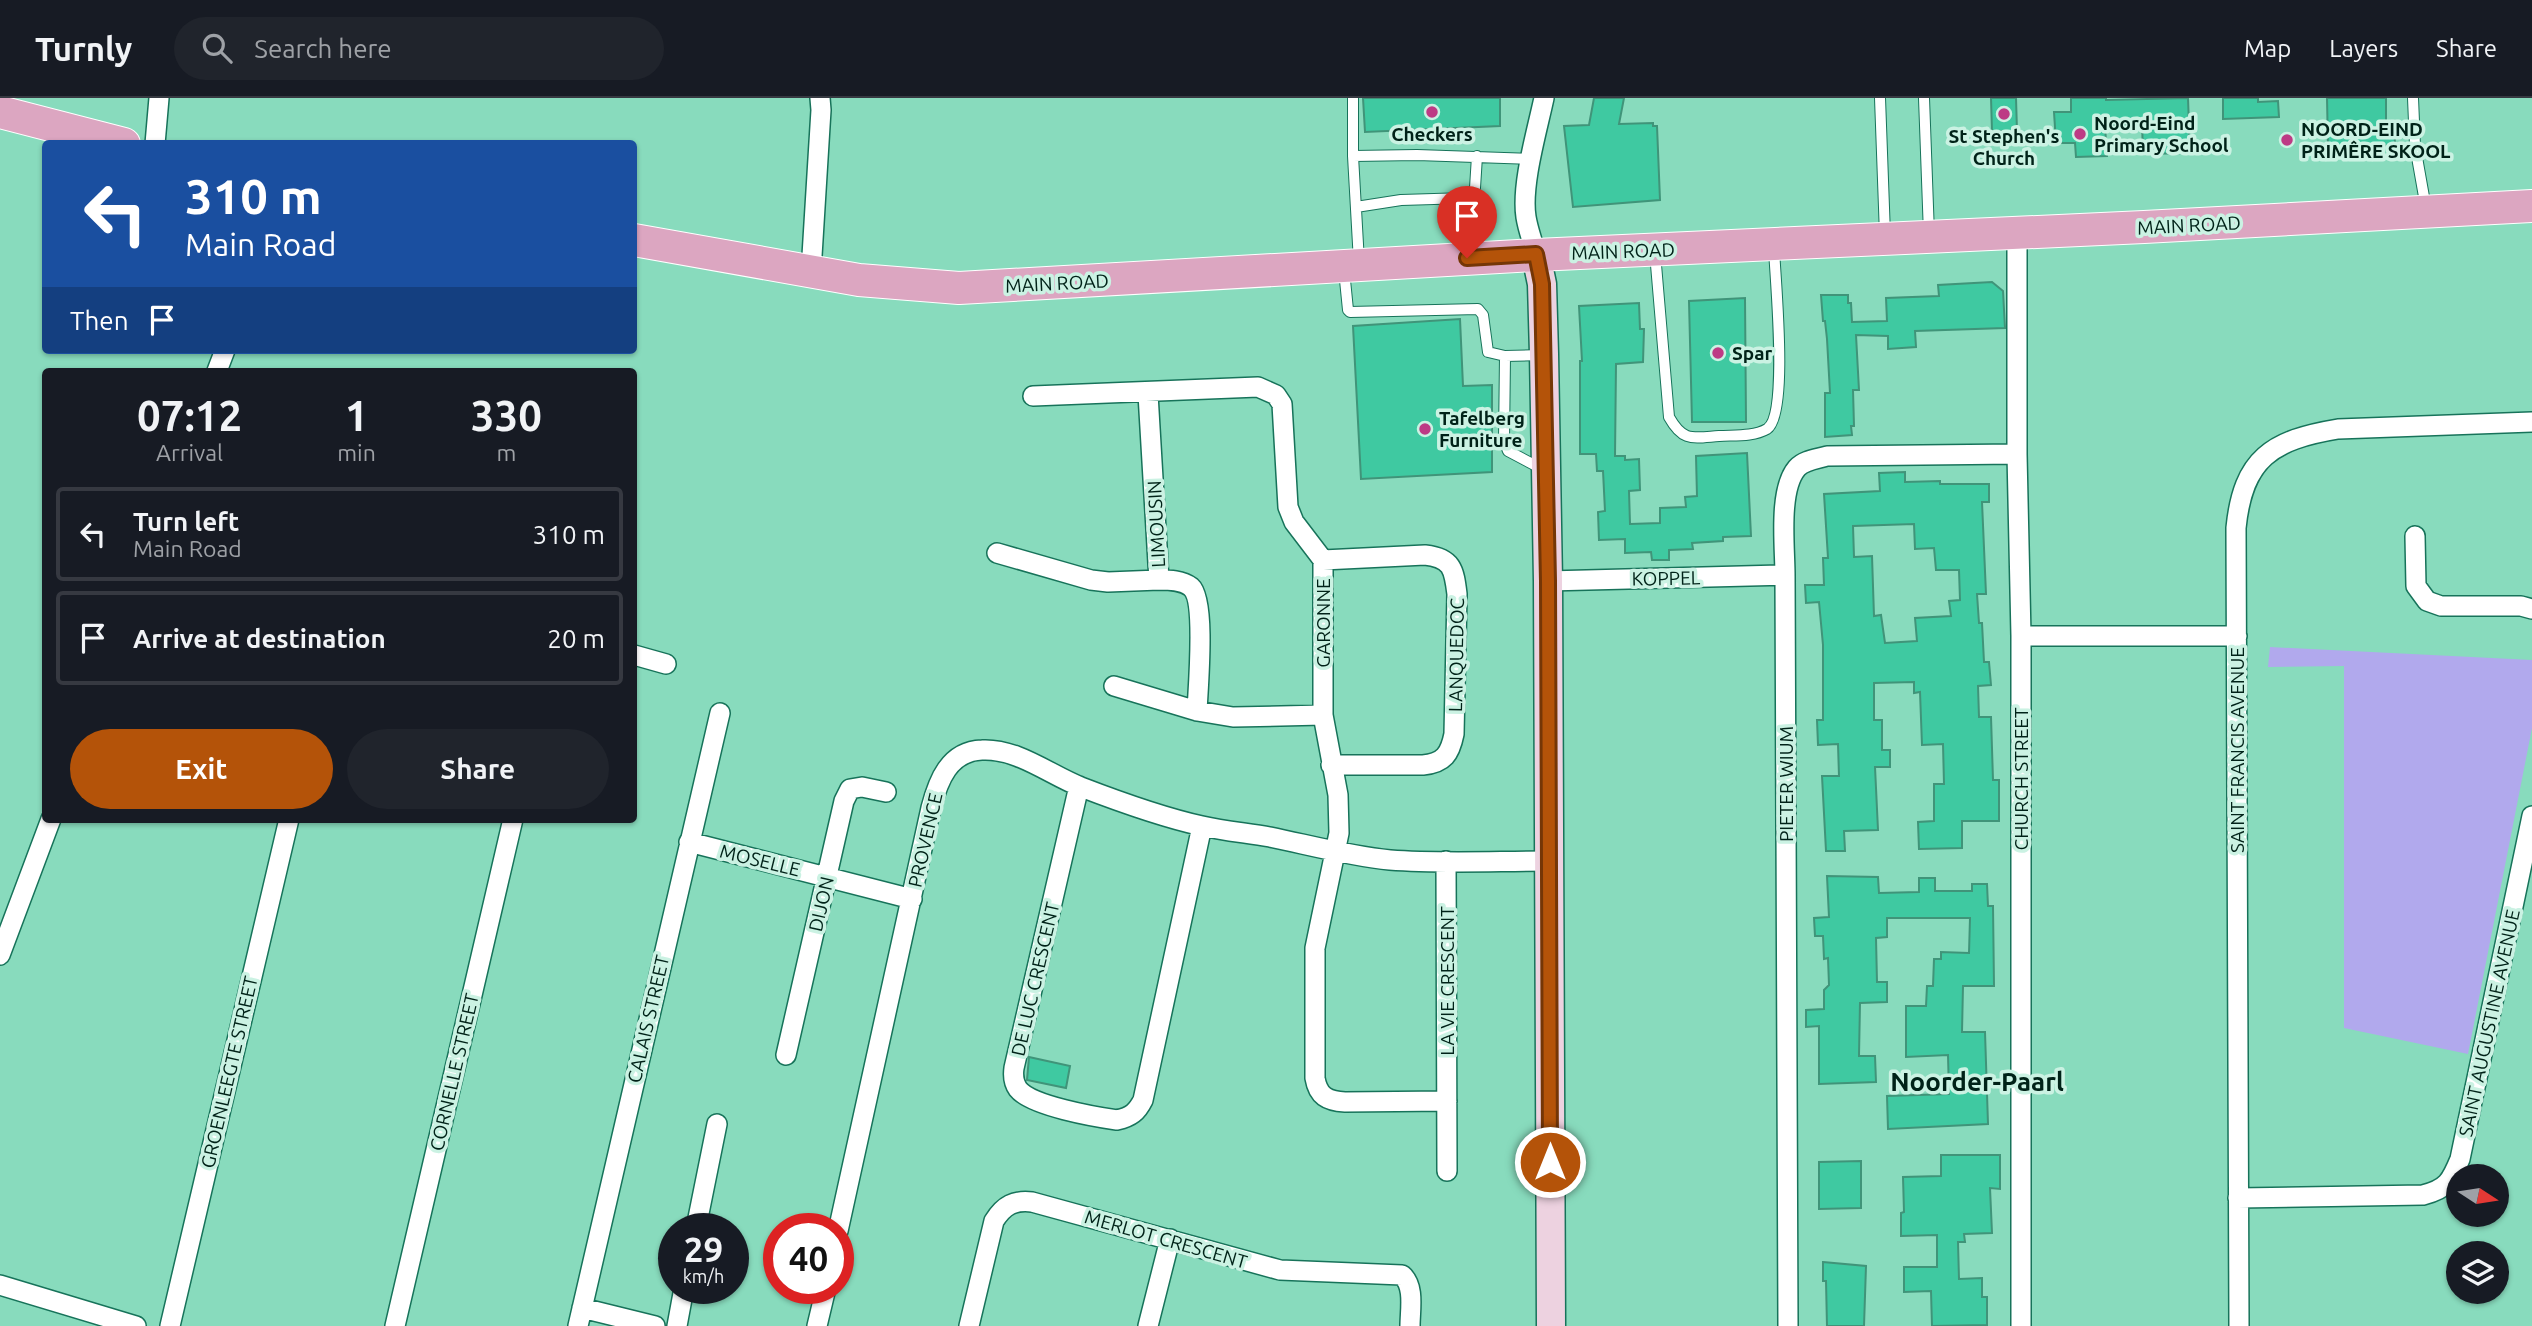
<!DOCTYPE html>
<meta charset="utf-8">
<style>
:root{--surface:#171b24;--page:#20242c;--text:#f1f3f6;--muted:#9ea1a6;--line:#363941;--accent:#b45309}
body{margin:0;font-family:Ubuntu,sans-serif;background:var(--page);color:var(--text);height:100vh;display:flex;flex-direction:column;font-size:26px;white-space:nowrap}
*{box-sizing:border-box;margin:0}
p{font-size:23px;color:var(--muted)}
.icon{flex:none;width:38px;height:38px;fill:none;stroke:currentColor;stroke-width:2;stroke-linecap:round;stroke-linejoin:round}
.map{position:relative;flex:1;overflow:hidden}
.panel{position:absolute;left:42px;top:270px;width:595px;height:455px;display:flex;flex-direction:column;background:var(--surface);border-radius:7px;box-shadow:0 2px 5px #0004}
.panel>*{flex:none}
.guide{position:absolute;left:42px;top:42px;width:595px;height:214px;border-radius:7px;box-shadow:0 2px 5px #0004;background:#1a4fa0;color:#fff;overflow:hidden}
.needle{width:46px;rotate:102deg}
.controls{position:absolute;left:2446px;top:1066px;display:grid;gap:14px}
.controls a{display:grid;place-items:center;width:63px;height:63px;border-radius:50%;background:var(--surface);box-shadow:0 2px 5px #0004;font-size:35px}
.speed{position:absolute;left:658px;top:1115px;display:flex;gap:14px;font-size:35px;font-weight:700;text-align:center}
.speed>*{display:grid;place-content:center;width:91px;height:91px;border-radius:50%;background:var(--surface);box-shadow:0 2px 5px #0004;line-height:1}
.speed small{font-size:18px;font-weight:400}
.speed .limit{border:10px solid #d22;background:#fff;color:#111}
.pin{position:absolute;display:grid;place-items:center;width:60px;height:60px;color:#fff;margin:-72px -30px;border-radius:50% 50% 50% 0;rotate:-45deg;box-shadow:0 0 7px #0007}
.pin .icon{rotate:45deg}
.me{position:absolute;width:77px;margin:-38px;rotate:0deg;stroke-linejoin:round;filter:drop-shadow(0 0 5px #0008)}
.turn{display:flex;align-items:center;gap:24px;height:147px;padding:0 28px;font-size:32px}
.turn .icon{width:91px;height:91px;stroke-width:2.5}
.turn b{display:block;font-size:49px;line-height:60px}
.then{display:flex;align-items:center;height:66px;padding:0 28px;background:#0003;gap:14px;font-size:26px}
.eta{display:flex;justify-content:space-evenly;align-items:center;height:119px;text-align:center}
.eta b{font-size:42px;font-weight:700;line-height:49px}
.button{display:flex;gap:14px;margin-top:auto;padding:14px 28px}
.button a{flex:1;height:80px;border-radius:42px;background:var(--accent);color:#fff;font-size:28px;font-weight:700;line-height:80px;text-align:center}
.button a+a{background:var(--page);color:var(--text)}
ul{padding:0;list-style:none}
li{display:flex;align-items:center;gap:21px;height:94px;margin:0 14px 10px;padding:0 14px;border:4px solid var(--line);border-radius:7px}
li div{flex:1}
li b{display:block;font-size:26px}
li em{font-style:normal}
header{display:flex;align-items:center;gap:42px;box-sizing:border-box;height:98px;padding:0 35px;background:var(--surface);border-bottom:2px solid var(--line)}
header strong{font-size:33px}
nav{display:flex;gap:38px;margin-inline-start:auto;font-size:24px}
.search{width:490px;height:63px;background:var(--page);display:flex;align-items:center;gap:18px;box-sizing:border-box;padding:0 24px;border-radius:38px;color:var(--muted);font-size:26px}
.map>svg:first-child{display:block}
</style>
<header>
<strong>Turnly</strong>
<div class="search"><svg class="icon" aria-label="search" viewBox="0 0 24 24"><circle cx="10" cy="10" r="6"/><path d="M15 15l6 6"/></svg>Search here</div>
<nav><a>Map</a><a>Layers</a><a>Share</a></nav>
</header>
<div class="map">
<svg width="2532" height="1228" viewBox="0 0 2532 1228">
<rect width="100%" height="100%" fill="#88dbbd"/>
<path fill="#b1a9ed" d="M2270 549 2532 562V630L2468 956 2344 930V568L2268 569Z"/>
<path fill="#3fc9a1" stroke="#409479" stroke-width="2" fill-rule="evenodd" d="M1363 0H1500V28L1365 34Z
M1594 0H1624L1619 26 1653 25V28H1657L1660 102 1573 109 1564 28 1589 27Z
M1991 0H2016L2017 33H1992Z
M2071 0H2106V2L2188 0 2190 55 2143 56 2142 25 2105 28 2107 58 2076 59 2075 45H2056L2054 14H2071Z
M2223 0H2258V4L2278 3 2279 19 2223 21Z
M2327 0H2386V24H2394L2395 47 2328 50Z
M1992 184 2003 193 2005 230 1915 233 1916 249 1888 251V238L1856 237 1859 292H1853L1854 328H1851L1852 337 1825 339V295H1830L1827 241 1825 223H1823L1821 197H1848V205H1851L1852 224 1887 223 1886 200 1939 198 1938 187Z
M1745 200 1746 324H1692L1689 203Z
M1639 205 1640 231H1644L1643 264 1616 266 1615 358H1625V362L1639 361 1640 392 1629 393 1630 426 1660 425V410L1686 409 1685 399 1697 398 1696 358 1747 355 1751 438 1723 439V443L1692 445 1693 451 1669 452V462H1652L1651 454 1625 455V441L1599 442 1598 414 1605 413 1603 373H1597L1596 356H1580V263H1582L1579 208Z
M1460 221 1463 288 1492 287V374L1361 381 1353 228Z
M1905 374V384L1940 383V386H1989V404H1982L1986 496H1977L1979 525H1982L1984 564H1989L1991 587 1978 588 1979 619H1991L1993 682H1999V723H1962V750L1919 751 1918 724 1934 723V686H1944L1943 646 1922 647 1920 594 1914 595V584L1874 585V622H1882V652H1890V669H1875L1878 732 1844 733 1845 753H1826L1822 678H1839L1838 646 1818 647 1817 622H1823V547L1819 504 1806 505 1805 487H1824L1823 460H1828L1824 396 1880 393 1879 375ZM1914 426 1915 451 1934 450 1936 472H1959L1960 502 1949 503 1951 518 1915 520 1917 543 1885 545 1881 517 1874 518 1872 458 1854 459 1853 428Z
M1827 778 1878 779 1879 795 1919 794V780H1935V793H1972V786H1987L1988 808H1993L1994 888H1963L1962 934H1985L1988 1026 1888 1031 1887 998 1949 996 1948 957 1906 959V908H1926L1927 888H1933L1934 861H1941V854L1969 855 1970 820H1887V839L1876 840 1877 884H1887V904L1860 905 1859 958H1875L1876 984 1819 986V928L1806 929V912L1824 911V892L1829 887 1828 860 1824 861 1823 838H1815L1814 820 1829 819Z
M1029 959 1070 968 1066 990 1027 982Z
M1941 1057H2000V1091L1990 1090 1992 1135 1964 1136 1965 1144H1958L1959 1181 1982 1180V1199H1987V1227L1932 1228 1931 1193 1904 1194V1169H1937V1137L1901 1138V1115L1904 1114 1903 1079 1941 1078Z
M1861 1063V1110L1819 1111V1064Z
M1823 1164 1866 1168 1864 1228H1827L1826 1183H1823Z"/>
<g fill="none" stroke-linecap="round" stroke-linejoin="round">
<defs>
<path id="lane" d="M1353 0V58L1359 164
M1880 0 1885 137
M1924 0 1929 136
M2413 0 2415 48 2426 110
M1353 58 1417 57 1531 61
M1356 109 1401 102 1467 100 1475 90 1477 58
M1655 155 1669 319C1683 344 1692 340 1719 338 1734 337 1753 339 1767 331 1789 317 1775 180 1774 150
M1344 172 1348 212 1350 214 1478 211 1483 217 1488 254 1505 258
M1541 257 1505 258 1504 343 1508 353 1542 371"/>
<path id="street" d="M155 46 159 0
M2017 135V356L2021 538V1228
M1536 157C1533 144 1528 132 1526 119 1521 87 1537 33 1544 0
M811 174 821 12 820 0
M217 273 225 252
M1148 296 1159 482C1169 482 1182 482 1191 489 1206 502 1198 590 1197 613
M1033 298 1258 289 1276 297 1282 306 1288 409 1294 424 1323 462V617L1338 697 1339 735 1315 850V980C1318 998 1327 1003 1345 1004L1447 1003
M2415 438 2416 488 2427 503 2441 508H2521L2532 511
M997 455 1091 482 1108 484 1159 482
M1323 462 1425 457C1452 460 1454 471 1457 496L1454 636C1450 656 1444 665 1423 667H1331
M1548 483 1785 477
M2021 538H2237
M634 557 666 566
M1114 588 1197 613 1233 619 1323 617
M1079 688 1014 970C1013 977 1013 984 1018 991 1031 1008 1096 1019 1117 1022 1131 1019 1137 1014 1143 1002L1202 728
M689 744 912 801
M1446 763 1447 1073
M0 857 51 721
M786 957 844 703 850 691 862 689 886 694
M2238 1100 2423 1097C2447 1091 2451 1083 2460 1061L2532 718
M696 1130 717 1026
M838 1133 931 710C938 683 949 653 982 652 1017 650 1050 677 1081 689 1120 704 1161 719 1202 728 1224 733 1247 735 1270 739 1309 747 1349 758 1390 762 1442 766 1496 763 1549 763
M0 1187 136 1228
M582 1210 655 1228
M170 1228 289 721
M395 1228 513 721
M578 1228 720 615
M677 1228 684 1190
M817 1228 826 1190
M969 1228 994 1123C1004 1107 1014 1102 1032 1104L1280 1172 1402 1177C1415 1188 1410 1212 1410 1228
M1148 1228 1170 1141
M1788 1228 1785 477C1785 449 1778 392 1797 370 1804 362 1817 361 1827 358L2017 356
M2239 1228 2236 430C2243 360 2272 342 2338 331L2532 324"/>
<path id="secondary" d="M1536 157 1542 186 1544 256 1548 483 1551 1228"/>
<path id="primary" d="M0 14 124 46
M634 142 859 182 959 190 1536 157 2144 129 2532 108"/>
</defs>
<use href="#lane" stroke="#17735a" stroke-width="12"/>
<use href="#street" stroke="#17735a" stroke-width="22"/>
<use href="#secondary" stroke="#17735a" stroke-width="31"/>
<use href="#primary" stroke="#fff" stroke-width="34"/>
<use href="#lane" stroke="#fff" stroke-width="10"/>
<use href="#street" stroke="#fff" stroke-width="19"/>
<use href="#secondary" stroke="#edd2e0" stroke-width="28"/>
<use href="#primary" stroke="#dca6c1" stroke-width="32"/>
</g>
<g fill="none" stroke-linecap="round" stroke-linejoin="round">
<defs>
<path id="route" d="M1467 160 1536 156 1542 186 1548 483 1550 1064"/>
</defs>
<use href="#route" stroke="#753606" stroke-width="18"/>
<use href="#route" stroke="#b45309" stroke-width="12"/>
</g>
<g fill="#bd3b85" stroke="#cbf2e3" stroke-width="2.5">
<circle cx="1432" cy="14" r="7"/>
<circle cx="2004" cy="16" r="7"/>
<circle cx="2080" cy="36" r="7"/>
<circle cx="2287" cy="42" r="7"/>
<circle cx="1718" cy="255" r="7"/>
<circle cx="1425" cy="331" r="7"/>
</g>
<g text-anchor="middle" stroke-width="7" stroke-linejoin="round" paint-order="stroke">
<g font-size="19" font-weight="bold" fill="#002218" stroke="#cbf2e3" text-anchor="start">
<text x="2094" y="32">Noord-Eind<tspan x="2094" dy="22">Primary School</tspan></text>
<text x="2301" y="38">NOORD-EIND<tspan x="2301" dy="22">PRIMÊRE SKOOL</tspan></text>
<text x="1432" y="43" text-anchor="middle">Checkers</text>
<text x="2004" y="45" text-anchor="middle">St Stephen's<tspan x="2004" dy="22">Church</tspan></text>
<text x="1732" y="262">Spar</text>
<text x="1439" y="327">Tafelberg<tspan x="1439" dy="22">Furniture</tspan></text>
</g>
<g font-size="19" fill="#002218" stroke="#cbf2e3">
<text transform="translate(2189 127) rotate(-3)" y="7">MAIN ROAD</text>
<text transform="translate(1623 153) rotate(-2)" y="7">MAIN ROAD</text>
<text transform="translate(1057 185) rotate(-3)" y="7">MAIN ROAD</text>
<text transform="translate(1156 426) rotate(-93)" y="7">LIMOUSIN</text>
<text transform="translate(1666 480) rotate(-1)" y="7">KOPPEL</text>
<text transform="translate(1323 525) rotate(-90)" y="7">GARONNE</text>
<text transform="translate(1456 557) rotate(-89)" y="7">LANQUEDOC</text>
<text transform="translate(2237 652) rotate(-90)" y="7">SAINT FRANCIS AVENUE</text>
<text transform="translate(2021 681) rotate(-90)" y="7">CHURCH STREET</text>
<text transform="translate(1786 686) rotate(-90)" y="7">PIETER WIUM</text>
<text transform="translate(925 742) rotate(-77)" y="7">PROVENCE</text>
<text transform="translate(760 762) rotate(14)" y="7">MOSELLE</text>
<text transform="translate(821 806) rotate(-77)" y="7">DIJON</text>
<text transform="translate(1035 881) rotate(-77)" y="7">DE LUC CRESCENT</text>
<text transform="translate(1447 883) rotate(-90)" y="7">LA VIE CRESCENT</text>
<text transform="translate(648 921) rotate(-77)" y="7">CALAIS STREET</text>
<text transform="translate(2489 925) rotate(-78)" y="7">SAINT AUGUSTINE AVENUE</text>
<text transform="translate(229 974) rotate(-77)" y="7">GROENLEEGTE STREET</text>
<text transform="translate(454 974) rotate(-77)" y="7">CORNELLE STREET</text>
<text transform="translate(1166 1141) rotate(16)" y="7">MERLOT CRESCENT</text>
</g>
<g font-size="26" font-weight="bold" fill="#002218" stroke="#cbf2e3">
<text x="1977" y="993">Noorder-Paarl</text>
</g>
</g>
</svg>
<div class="controls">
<a><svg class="needle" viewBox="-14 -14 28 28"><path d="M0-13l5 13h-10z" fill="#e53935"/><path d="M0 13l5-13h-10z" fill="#9ea1a6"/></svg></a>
<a><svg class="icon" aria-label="layers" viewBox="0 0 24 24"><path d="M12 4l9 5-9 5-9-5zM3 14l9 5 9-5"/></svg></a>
</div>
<div class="speed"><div>29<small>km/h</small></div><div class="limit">40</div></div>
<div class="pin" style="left:1467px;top:160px;background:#d93025"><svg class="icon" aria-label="arrive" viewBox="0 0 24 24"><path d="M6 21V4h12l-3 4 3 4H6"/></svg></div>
<svg class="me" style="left:1550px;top:1064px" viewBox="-20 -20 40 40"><circle r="17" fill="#b45309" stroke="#fff" stroke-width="3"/><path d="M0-11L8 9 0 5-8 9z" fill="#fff"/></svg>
<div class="guide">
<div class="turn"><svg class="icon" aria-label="left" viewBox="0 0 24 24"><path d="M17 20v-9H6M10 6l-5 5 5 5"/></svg><div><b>310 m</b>Main Road</div></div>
<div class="then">Then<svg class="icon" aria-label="arrive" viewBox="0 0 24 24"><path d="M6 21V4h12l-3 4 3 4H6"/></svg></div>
</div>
<section class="panel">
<div class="eta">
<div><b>07:12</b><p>Arrival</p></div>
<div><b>1</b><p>min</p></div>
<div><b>330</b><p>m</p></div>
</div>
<ul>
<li><svg class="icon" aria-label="left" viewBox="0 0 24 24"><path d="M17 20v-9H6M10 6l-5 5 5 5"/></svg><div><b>Turn left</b><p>Main Road</p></div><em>310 m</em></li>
<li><svg class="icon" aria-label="arrive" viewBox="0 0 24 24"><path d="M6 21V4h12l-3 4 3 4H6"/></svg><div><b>Arrive at destination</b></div><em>20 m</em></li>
</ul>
<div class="button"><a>Exit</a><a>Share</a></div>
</section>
</div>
